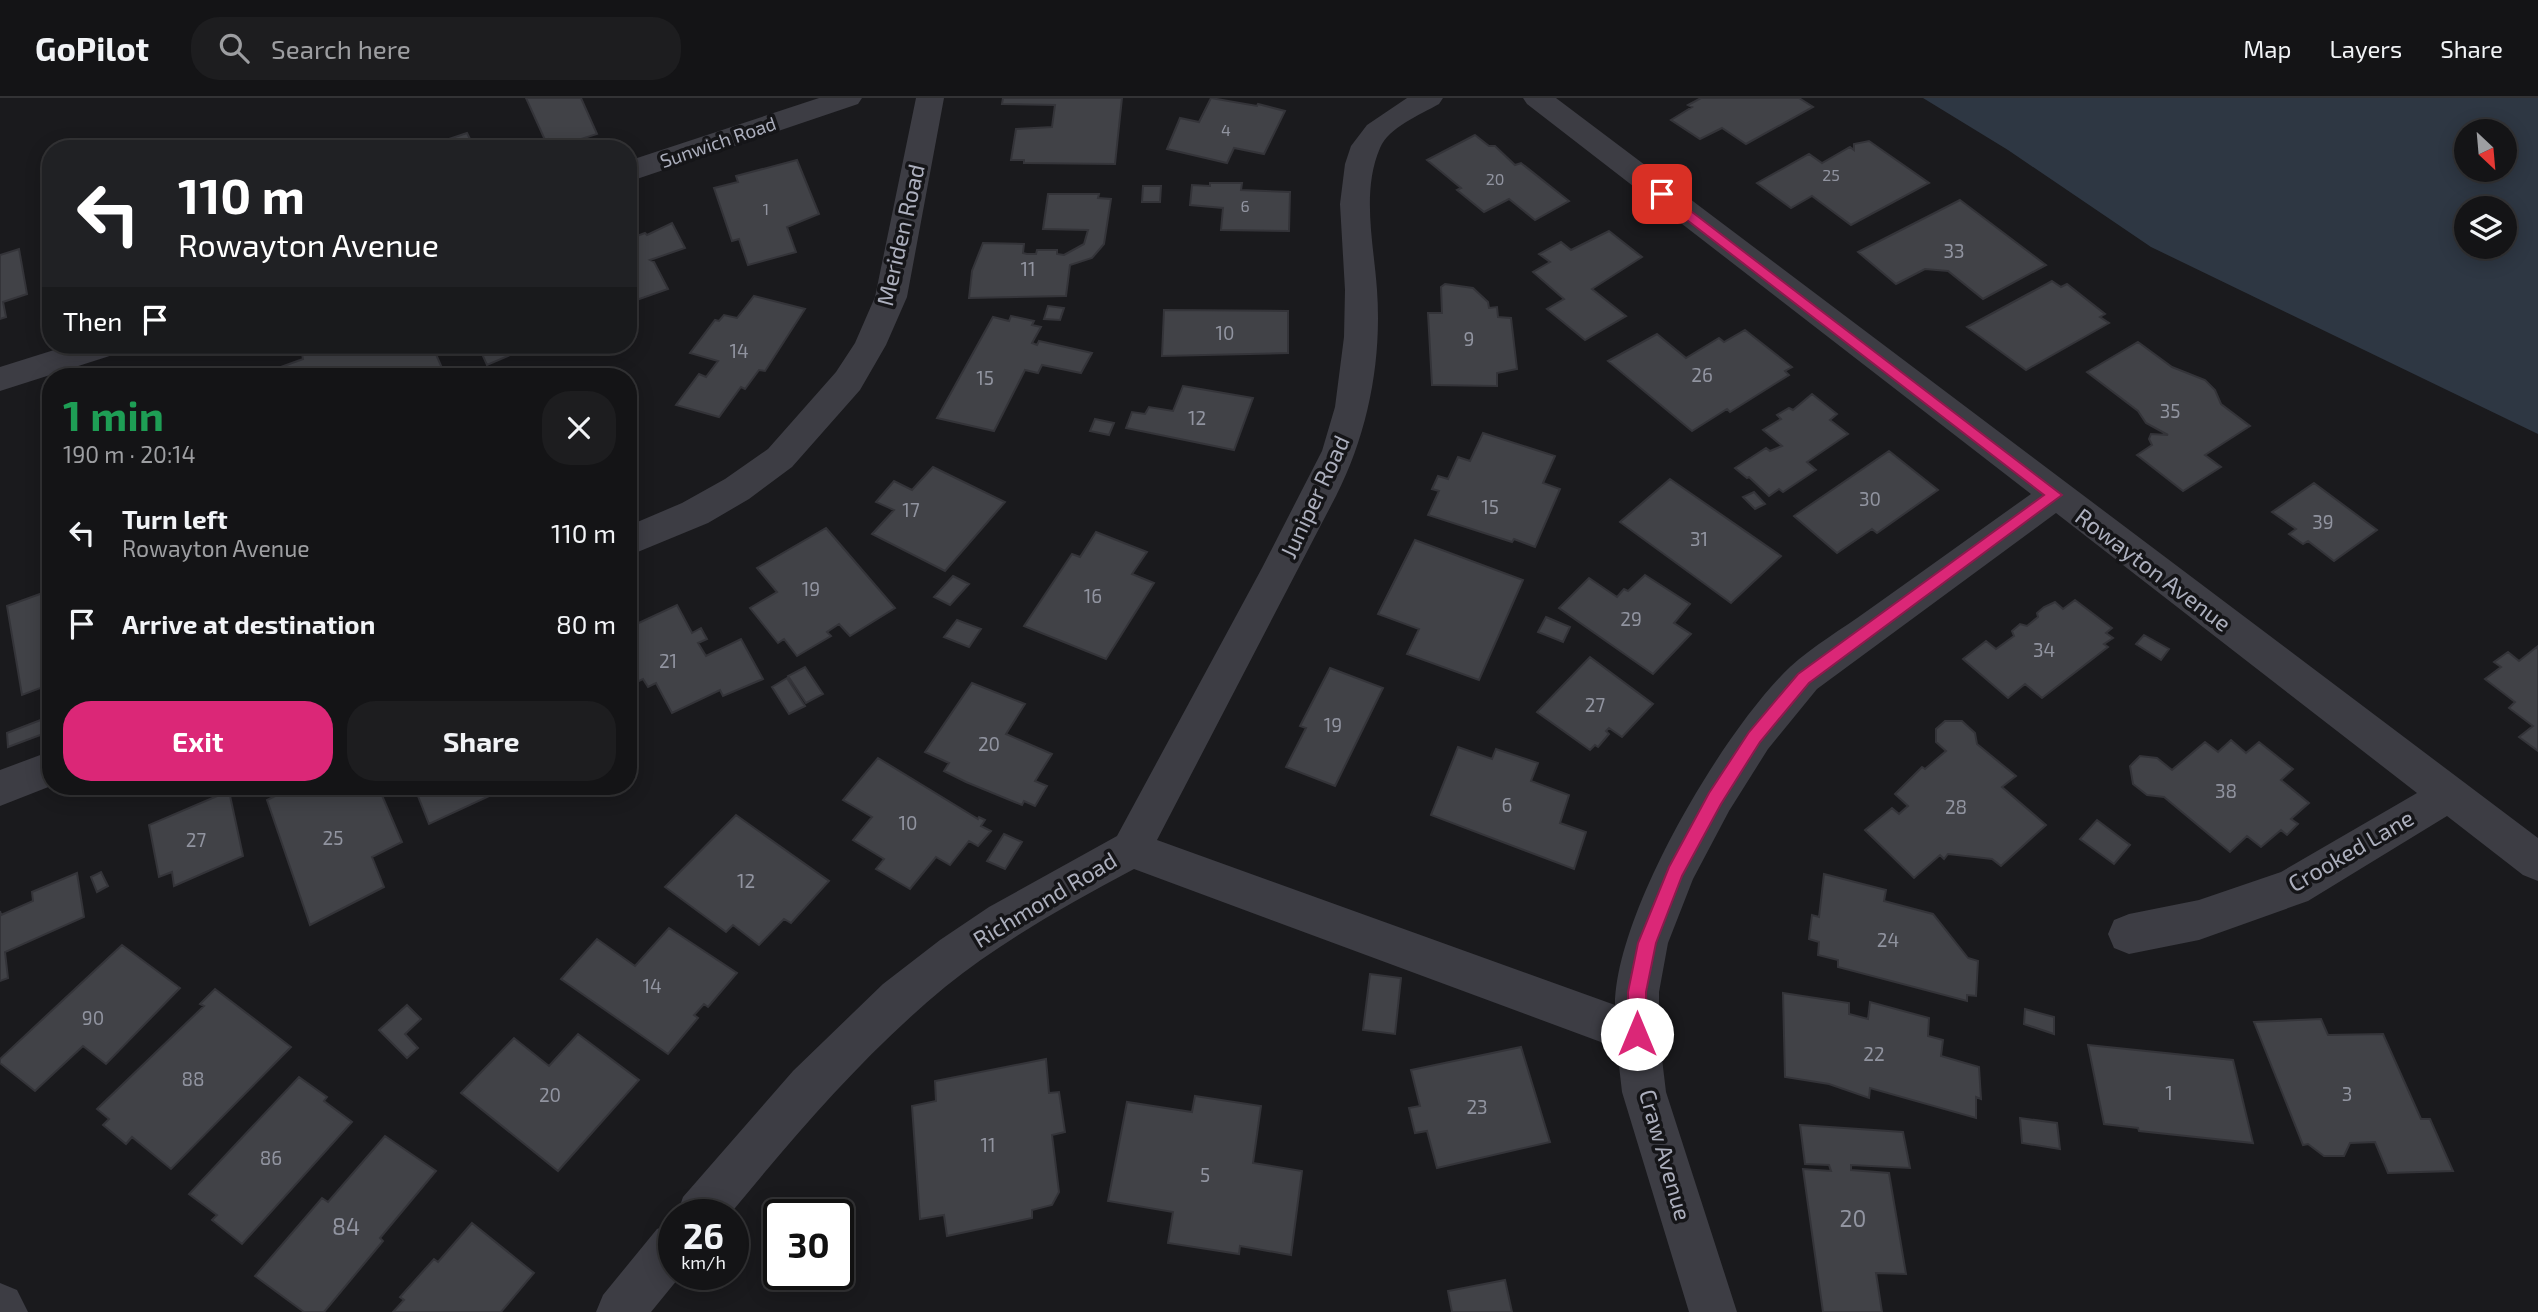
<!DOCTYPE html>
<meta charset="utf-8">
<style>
:root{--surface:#141416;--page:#1d1d1f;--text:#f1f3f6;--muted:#9d9ea1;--line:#333335;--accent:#db2777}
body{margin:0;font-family:"Exo 2",sans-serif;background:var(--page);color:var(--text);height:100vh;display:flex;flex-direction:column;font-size:26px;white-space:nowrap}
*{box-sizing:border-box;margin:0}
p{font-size:23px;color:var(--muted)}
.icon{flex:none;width:38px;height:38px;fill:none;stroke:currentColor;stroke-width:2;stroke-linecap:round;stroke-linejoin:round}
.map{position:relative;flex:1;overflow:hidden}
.sheet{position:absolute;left:42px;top:270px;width:595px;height:427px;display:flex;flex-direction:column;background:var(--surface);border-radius:28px;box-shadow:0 4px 18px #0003,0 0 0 2px var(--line)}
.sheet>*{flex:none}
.top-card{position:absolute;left:42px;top:42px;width:595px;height:214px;border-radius:28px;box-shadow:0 4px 18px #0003,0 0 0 2px var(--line);background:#202124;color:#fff;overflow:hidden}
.needle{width:46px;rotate:154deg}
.controls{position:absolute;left:2454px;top:21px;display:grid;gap:14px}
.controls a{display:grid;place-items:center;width:63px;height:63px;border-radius:50%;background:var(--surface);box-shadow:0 4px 18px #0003,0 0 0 2px var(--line);font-size:35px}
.speed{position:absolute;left:658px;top:1101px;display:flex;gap:14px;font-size:35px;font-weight:700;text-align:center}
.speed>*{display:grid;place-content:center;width:91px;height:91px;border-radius:50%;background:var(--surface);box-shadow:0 4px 18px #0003,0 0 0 2px var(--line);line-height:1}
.speed small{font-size:18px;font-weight:400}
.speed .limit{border:4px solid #111;border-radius:10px;background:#fff;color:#111}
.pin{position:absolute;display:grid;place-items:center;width:60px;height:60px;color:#fff;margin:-30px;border-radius:14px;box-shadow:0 4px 10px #0006}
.me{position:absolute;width:77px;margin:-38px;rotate:0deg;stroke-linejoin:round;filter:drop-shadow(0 0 5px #0008)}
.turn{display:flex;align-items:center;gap:24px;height:147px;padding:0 21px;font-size:32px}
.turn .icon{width:91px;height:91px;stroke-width:2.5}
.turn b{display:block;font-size:49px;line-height:60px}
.then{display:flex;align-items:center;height:66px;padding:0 21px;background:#0003;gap:14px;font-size:26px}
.round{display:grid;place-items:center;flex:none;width:74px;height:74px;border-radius:28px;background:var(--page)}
.headline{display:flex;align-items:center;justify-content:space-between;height:119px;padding:0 21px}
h1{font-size:42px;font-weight:700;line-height:52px;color:#1e9e55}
.primary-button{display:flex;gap:14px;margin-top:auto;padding:14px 21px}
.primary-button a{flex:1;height:80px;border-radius:28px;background:var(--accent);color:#fff;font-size:28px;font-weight:700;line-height:80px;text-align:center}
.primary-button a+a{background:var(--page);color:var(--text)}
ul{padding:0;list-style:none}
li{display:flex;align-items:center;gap:21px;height:91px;padding:0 21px}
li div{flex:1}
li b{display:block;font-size:26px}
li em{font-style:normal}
header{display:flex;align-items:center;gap:42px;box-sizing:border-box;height:98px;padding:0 35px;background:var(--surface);border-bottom:2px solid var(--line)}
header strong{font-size:33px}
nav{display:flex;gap:38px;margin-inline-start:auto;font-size:24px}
.search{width:490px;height:63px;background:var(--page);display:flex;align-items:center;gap:18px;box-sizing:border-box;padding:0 24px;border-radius:28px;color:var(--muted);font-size:26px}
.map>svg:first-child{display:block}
</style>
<header>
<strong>GoPilot</strong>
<div class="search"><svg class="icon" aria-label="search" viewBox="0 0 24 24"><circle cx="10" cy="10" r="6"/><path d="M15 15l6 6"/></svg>Search here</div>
<nav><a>Map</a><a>Layers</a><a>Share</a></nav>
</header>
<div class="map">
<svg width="2538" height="1214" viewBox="0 0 2538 1214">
<rect width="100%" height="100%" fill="#1a1a1d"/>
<path fill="#2e3743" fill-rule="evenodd" d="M1923 0H2538V336L2151 149 2008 52ZM2466 33H2504V72H2466ZM2466 110H2504V149H2466Z"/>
<path fill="#414247" stroke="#343439" stroke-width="2" d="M526 0H581L597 36 553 50 548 41 545 42Z
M1003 0H1122L1115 66 1024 65V62H1011L1016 31 1052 29 1055 7 1002 6Z
M1211 0 1257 8 1258 6 1285 13 1264 56 1234 50 1227 65 1167 51 1180 20 1199 24Z
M1701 0H1799L1813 9 1746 46 1722 30 1700 41 1671 22 1692 9 1688 7Z
M467 35 475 51H419Z
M1475 37 1489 48H1495L1515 67 1521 65 1569 103 1535 122 1509 101 1484 114 1457 92 1461 90 1427 62Z
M1869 43 1929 85 1851 127 1812 98 1791 110 1757 85 1809 56 1822 65 1850 49 1854 52V46Z
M797 62 819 116 787 129 796 154 748 167 739 141 732 143 714 90 738 84 736 78Z
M1210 85H1242L1241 92 1290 94 1289 133 1221 132 1223 110 1190 107 1192 87 1210 88Z
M1143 88H1161L1160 104H1142Z
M1048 96H1099L1098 100 1111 101 1104 146 1092 160 1070 167 1066 198 969 200 972 173 983 145 1024 146 1023 155 1027 156H1036L1037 152H1057V156L1064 157 1084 146 1088 132 1043 131Z
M1960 102 2046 167 1983 201 1948 173 1925 171 1896 186 1858 154Z
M672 125 685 150 650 162 654 164 668 191 628 205V134L634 131 637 138 645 135 647 137Z
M1609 133 1642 159 1592 191 1626 218 1585 242 1547 211 1564 201 1533 174 1550 164 1539 156 1561 144 1571 152Z
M19 151 27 196 3 204 6 219 0 221V157Z
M2052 183 2061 189 2067 186 2105 216 2100 219 2109 225 2026 272 1967 229Z
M1445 186 1473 190 1488 204 1489 210 1497 209 1498 219 1511 220 1517 271 1497 275V288L1432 287 1428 215H1442L1441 189Z
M754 198 805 211 765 273 759 272 745 291 741 289 719 319 676 307 699 276 706 279 718 263 690 255 715 222 719 223 724 217 737 220Z
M1048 208 1064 210 1060 222 1044 221Z
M1164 212 1288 213V255L1162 258Z
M1011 218 1034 223 1032 227 1041 229 1032 245 1037 247 1039 243 1092 255 1081 275 1042 267 1038 275 1025 272 994 333 937 320 993 219 1009 223Z
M1745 232 1792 269 1785 273 1789 277 1730 314 1727 311 1692 333 1608 263 1657 236 1686 260 1719 240 1724 244Z
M2138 244 2172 269 2205 282 2215 292 2221 306 2250 328 2205 357 2221 369 2183 393 2137 357 2152 347 2149 341 2151 336 2168 337 2146 325 2138 313 2087 274Z
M328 247H343L345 254 364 247 365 250 374 247H432L442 270 420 278H256L303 261 302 256Z
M478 247H545L526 254 524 251 487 267Z
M1183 288 1253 300 1234 352 1126 330 1132 314 1145 316 1149 309 1173 313Z
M1812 296 1837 316 1830 322 1848 336 1807 364 1816 372 1783 394 1779 391 1769 398 1749 379 1747 380 1735 370 1766 350 1770 353 1782 348 1763 332 1781 321 1777 317 1789 310 1793 312Z
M1095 321 1114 325 1109 337 1090 333Z
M1483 335 1555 358 1543 385 1560 391 1535 449 1514 441 1512 444 1428 417 1439 393 1432 391 1438 378 1448 381 1458 359 1470 363Z
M1889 353 1938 392 1877 435 1872 431 1837 455 1794 418Z
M933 369 1005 404 945 473 872 436 894 412 876 404 894 383 912 392Z
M1670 381 1781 458 1731 505 1620 424Z
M2314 385 2377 432 2334 463 2308 443 2303 446 2289 436 2296 431 2272 414Z
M1754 394 1765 406 1755 411 1743 399Z
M826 430 895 510 850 538 839 526 827 534 831 538 797 558 784 541 778 545 750 510 777 494 757 470Z
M1096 434 1147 454 1132 476 1154 485 1106 561 1024 528 1072 456 1080 459Z
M1415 442 1523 482 1479 582 1407 556 1419 531 1378 516Z
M1645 477 1690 506 1674 525 1691 536 1653 576 1559 510 1589 480 1617 499 1624 491 1628 493Z
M953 478 969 486 950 507 934 499Z
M51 492V586L22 597 7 508Z
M2075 502 2112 530 2106 535 2113 540 2104 546 2108 549 2042 600 2025 586 2008 600 1963 561 1986 543 1996 551 2014 538 2012 533 2020 526 2027 528 2038 519 2037 515 2044 509 2055 504 2063 511Z
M677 507 692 535 701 530 707 541 698 545 706 558 741 541 763 581 723 598 720 592 672 615 656 585 648 589 643 581 628 588V530Z
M1546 519 1570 529 1563 544 1538 534Z
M957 522 981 531 969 549 944 539Z
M2144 537 2169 551 2161 562 2136 546Z
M2538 548V653L2519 639 2533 628 2509 610 2515 604 2485 581 2501 569 2494 564 2508 554 2519 563Z
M1590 559 1653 606 1622 639 1609 630 1606 633 1609 636 1598 649 1595 647 1590 652 1537 614Z
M805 569 823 596 806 605 788 578Z
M1330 570 1383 590 1335 688 1286 669 1306 630 1300 628Z
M787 580 805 608 789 616 772 589Z
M972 585 1025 606 1006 636 1052 656 1035 683 1047 688 1035 708 1024 703 1022 707 966 684 944 673 949 665 925 654Z
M51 618V633L8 649 7 635Z
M1945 623H1962L1975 635 1977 646 2016 678 2002 689 2046 727 2001 768 1992 761 1948 756 1944 761 1940 757 1914 780 1865 732 1892 710 1899 716 1908 708 1895 696 1922 669 1925 671 1946 653 1936 644V631Z
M2231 642 2246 655 2259 644 2293 671 2281 682 2309 705 2291 721 2298 726 2287 737 2281 732 2261 749 2247 738 2230 754 2164 699 2147 697 2133 686 2130 668 2140 658 2157 660 2172 672 2205 644 2218 654Z
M1458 649 1492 661 1496 651 1538 665 1531 683 1569 697 1560 725 1586 734 1574 771 1431 717Z
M878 660 978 721 979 719 985 722 981 728 991 733 978 748 969 743 950 767 936 759 910 791 876 771 884 761 853 742 872 719 843 702Z
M295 688H378L402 744 372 759 384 789 310 827 267 702Z
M414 688H511L429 726Z
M229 693 243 758 174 788 172 774 159 779 149 727Z
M736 717 829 783 791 825 784 821 759 847 733 827 726 834 665 789Z
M2097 722 2130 747 2114 766 2080 741Z
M1004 736 1022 744 1005 771 987 763Z
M101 774 108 788 97 794 91 779Z
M77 775 84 819 5 854 8 880 0 883V813L1 817 33 803 32 794Z
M1824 776 1886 792 1884 803 1933 816 1968 860 1978 863 1976 898 1967 897V903L1838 869V862L1818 857 1819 844 1809 841 1812 817 1819 819Z
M669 830 737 875 708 909 704 906 694 917 698 920 668 956 561 881 597 841 635 868Z
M122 847 180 890 106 966 83 948 35 993 0 965V961Z
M1370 876 1401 880 1395 936 1363 932Z
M215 891 291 949 171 1071 132 1039 126 1046 103 1027 109 1021 97 1011 204 908 200 906Z
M1783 895 1849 905V916L1868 921 1870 904 1929 920 1928 938 1943 942 1941 958 1979 969 1981 1001 1976 999V1020L1870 990 1869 1000 1829 986 1785 979Z
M407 907 421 921 405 936 418 950 407 960 379 932Z
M2025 911 2054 919V936L2024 926Z
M2321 921 2328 937 2383 936 2421 1021H2430L2453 1073 2388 1075 2375 1044 2350 1045 2344 1058H2324L2308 1046 2303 1047 2254 924Z
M578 936 639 982 558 1073 461 995 514 940 549 968Z
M2088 947 2233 962 2253 1045 2139 1033 2138 1030 2104 1026Z
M1521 949 1550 1044 1437 1070 1427 1033 1415 1035 1409 1010 1420 1008 1411 972Z
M1046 961 1049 995 1059 994 1065 1034 1052 1037 1059 1094 1052 1107 1032 1112V1120L947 1138 944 1117 920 1121 912 1008 936 1003 935 983Z
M299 979 327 999 324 1003 352 1024 242 1146 212 1122 217 1117 189 1096Z
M1195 998 1261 1008 1253 1065 1302 1073 1291 1157 1240 1148 1239 1156 1168 1145 1173 1114 1108 1103 1127 1004 1192 1014Z
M2020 1020 2057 1025 2060 1051 2022 1045Z
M1800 1027 1903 1034 1910 1070 1851 1067V1072L1889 1075 1906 1176 1876 1175 1882 1214H1823L1803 1071 1831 1073 1829 1067 1805 1066Z
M385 1038 436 1073 380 1140 383 1143 324 1214H304L255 1178 322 1100 328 1104Z
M472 1125 534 1175 501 1214H393L404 1202 400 1199 434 1161 438 1164Z
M1505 1182 1512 1214H1452L1448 1193Z"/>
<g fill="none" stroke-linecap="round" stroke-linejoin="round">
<path fill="#3d3d44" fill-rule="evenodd" d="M819 0H862L858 6 628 84V63Z
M916 0H944L907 199 886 247 860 292 792 369 749 401 708 425 628 458V428L682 405 725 381 768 351 836 274 855 245 875 199Z
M1407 0H1443L1439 6C1420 17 1389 29 1380 50 1361 94 1374 147 1377 192 1382 263 1368 335 1336 398L1157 742 1615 907C1616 814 1723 633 1790 569 1813 548 1842 531 1867 513 1922 474 1976 435 2031 396L1527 6 1523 0H1556L2538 740V783L2523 777 2447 718 2308 803 2199 842 2129 856 2114 850 2108 836 2114 822 2129 816 2199 802 2281 774 2417 695 2056 415 1817 591 1768 651 1729 713 1693 781 1668 845 1659 894V936L1666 994 1737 1214H1689L1622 994 1617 950 1134 771C1069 806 1003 842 945 889 864 956 796 1036 730 1116H677L683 1099 793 973 883 886 940 842 989 809 1117 738 1262 470 1322 353 1335 309 1344 239 1345 192 1340 106 1345 66 1351 48 1367 27Z
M70 247H123L119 255 0 293V269Z
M51 653V688L0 708V672Z
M674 1124V1176H682L651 1214H596L603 1197 657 1131Z
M0 1185 17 1192 28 1214H0Z"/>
</g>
<path fill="#db2777" stroke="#8e194d" stroke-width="2" d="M1662 91 2062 397 1809 585 1760 644 1721 706 1682 778 1656 845 1646 894 1647 936 1644 943 1637 945 1631 943 1628 936V894L1638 845 1669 769 1709 695 1749 634 1798 576 2044 397 1657 99 1656 96Z"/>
<g text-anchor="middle" stroke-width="7" stroke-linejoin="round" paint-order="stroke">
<g font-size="16" fill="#9194a0">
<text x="1226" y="38">4</text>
<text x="1831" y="83">25</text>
<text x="1495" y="87">20</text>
<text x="1245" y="114">6</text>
<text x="766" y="117">1</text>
</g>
<g font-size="19" fill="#acafbd" stroke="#151518">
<text transform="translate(718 44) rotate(-19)" y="7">Sunwich Road</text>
</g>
<g font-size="19" fill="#9194a0">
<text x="1954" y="160">33</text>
<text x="1028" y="178">11</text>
<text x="1225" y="242">10</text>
<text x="1469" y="248">9</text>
<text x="739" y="260">14</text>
<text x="1702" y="284">26</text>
<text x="985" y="287">15</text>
<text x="2170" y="320">35</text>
<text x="1197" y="327">12</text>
<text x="1870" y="408">30</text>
<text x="1490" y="416">15</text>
<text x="911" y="419">17</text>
<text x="2323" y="431">39</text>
<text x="1699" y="448">31</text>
<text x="811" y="498">19</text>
<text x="1093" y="505">16</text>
<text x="1631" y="528">29</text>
<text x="2044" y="559">34</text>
<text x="668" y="570">21</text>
<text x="1595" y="614">27</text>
<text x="1333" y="634">19</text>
<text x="989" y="653">20</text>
<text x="2226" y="700">38</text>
<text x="1507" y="714">6</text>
<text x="1956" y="716">28</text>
<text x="908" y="732">10</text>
<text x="333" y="747">25</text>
<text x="196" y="749">27</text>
<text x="746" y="790">12</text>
<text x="1888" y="849">24</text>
<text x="652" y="895">14</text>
<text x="93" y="927">90</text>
<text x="1874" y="963">22</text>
<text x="193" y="988">88</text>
<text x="2169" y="1002">1</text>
<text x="2347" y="1003">3</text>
<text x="550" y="1004">20</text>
<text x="1477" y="1016">23</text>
<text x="988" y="1054">11</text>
<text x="271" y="1067">86</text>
<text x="1205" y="1084">5</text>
</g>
<g font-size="23" fill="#acafbd" stroke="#151518">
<text transform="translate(901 137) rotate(-77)" y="8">Meriden Road</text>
<text transform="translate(1315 399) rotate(-65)" y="8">Juniper Road</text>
<text transform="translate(2153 472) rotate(37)" y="8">Rowayton Avenue</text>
<text transform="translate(2351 753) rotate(-30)" y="8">Crooked Lane</text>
<text transform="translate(1045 802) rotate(-31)" y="8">Richmond Road</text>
<text transform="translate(1665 1057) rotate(74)" y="8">Craw Avenue</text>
</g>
<g font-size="23" fill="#9194a0">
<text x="1853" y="1129">20</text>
<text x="346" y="1137">84</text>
</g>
</g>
</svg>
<div class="controls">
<a><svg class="needle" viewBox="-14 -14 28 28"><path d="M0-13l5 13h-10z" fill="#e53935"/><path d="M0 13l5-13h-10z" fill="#9d9ea1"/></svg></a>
<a><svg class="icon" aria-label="layers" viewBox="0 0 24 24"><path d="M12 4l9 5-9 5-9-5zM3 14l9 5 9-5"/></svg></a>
</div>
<div class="speed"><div>26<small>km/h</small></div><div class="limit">30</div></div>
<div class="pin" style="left:1662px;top:96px;background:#d93025"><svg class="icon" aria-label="arrive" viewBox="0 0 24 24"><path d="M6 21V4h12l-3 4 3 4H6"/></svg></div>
<svg class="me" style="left:1637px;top:936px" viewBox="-20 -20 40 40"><circle r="19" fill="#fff"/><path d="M0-13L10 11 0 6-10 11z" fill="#db2777"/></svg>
<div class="top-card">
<div class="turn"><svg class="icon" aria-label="left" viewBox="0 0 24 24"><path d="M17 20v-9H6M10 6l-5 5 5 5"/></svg><div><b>110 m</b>Rowayton Avenue</div></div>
<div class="then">Then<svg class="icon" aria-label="arrive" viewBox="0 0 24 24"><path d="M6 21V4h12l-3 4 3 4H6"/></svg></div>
</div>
<section class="sheet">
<div class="headline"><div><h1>1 min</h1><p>190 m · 20:14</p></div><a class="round"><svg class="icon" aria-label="close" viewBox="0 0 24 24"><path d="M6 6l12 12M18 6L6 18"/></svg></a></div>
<ul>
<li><svg class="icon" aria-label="left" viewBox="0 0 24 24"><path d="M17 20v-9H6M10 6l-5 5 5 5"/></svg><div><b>Turn left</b><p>Rowayton Avenue</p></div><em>110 m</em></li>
<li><svg class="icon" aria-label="arrive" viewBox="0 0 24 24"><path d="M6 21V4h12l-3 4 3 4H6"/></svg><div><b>Arrive at destination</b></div><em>80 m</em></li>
</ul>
<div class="primary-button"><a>Exit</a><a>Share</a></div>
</section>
</div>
